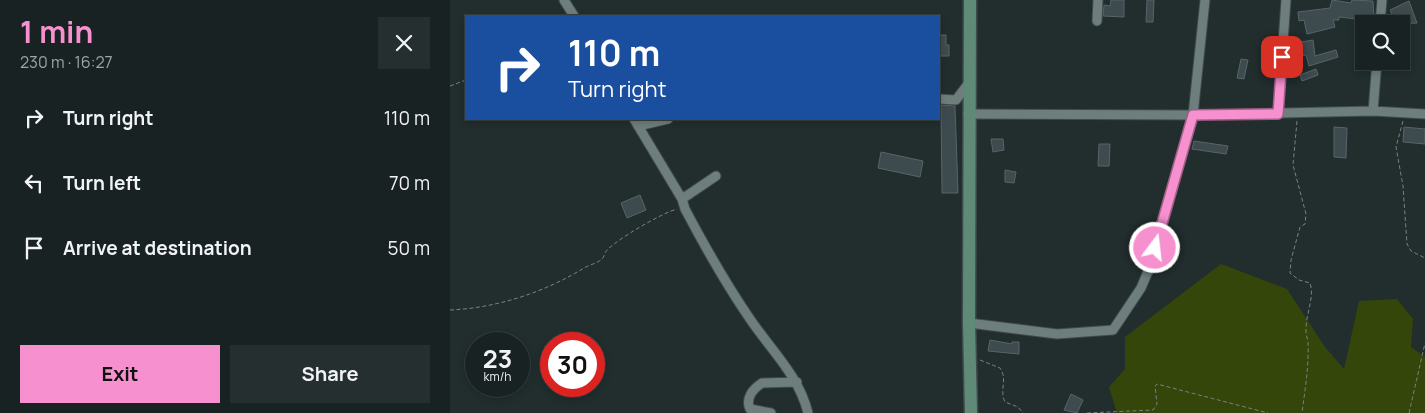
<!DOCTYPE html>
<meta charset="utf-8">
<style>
:root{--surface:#192222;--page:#262f2f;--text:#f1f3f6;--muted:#9fa4a5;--line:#373f40;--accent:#f690cf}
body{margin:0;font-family:Manrope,sans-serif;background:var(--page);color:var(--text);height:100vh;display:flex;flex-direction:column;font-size:19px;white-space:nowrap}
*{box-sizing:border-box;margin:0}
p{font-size:16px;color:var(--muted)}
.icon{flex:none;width:28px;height:28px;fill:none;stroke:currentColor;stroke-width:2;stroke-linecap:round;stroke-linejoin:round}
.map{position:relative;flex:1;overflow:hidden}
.side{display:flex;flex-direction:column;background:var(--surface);width:450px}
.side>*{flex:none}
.top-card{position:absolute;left:15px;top:15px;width:475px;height:105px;border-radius:0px;box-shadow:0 2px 8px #0003,0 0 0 1px var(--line);background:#1a4fa0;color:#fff;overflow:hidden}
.controls{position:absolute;left:905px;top:15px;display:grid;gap:10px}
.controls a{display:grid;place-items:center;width:55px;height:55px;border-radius:0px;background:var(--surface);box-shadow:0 2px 8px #0003,0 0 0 1px var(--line);font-size:25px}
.speed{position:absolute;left:15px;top:332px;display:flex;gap:10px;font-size:25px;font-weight:700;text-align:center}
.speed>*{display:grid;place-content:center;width:65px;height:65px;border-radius:50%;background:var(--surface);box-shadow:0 2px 8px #0003,0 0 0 1px var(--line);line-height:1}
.speed small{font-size:12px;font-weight:400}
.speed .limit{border:8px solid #d22;background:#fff;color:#111}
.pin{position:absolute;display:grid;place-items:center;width:42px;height:42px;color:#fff;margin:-21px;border-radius:10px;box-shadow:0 2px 8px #0006}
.me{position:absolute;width:55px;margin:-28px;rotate:15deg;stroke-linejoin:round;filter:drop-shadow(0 0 4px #0008)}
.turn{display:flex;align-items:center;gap:18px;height:105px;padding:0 20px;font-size:22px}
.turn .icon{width:65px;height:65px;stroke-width:2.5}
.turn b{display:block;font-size:35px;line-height:42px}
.round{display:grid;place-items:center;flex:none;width:52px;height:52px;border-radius:0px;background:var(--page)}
.headline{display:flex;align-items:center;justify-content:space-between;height:85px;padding:0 20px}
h1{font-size:30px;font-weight:700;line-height:38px;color:var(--accent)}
.cta{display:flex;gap:10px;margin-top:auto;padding:10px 20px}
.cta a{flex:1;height:58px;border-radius:0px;background:var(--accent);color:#111;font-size:20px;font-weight:700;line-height:58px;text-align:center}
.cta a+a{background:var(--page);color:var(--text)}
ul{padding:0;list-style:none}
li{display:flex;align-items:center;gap:15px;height:65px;padding:0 20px}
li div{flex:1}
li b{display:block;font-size:19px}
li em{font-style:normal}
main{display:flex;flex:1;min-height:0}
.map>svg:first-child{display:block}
</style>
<main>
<section class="side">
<div class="headline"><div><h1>1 min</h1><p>230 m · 16:27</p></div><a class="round"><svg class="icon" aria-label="close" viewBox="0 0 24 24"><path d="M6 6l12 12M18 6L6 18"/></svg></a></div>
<ul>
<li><svg class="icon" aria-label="right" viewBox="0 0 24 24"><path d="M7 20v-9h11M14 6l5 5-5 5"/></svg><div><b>Turn right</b></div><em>110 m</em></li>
<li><svg class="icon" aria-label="left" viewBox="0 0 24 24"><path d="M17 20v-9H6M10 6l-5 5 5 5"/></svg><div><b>Turn left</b></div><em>70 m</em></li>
<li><svg class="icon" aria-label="arrive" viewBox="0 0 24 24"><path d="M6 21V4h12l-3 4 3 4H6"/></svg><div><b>Arrive at destination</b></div><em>50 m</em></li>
</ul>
<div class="cta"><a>Exit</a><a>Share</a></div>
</section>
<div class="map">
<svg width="975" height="413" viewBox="0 0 975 413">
<rect width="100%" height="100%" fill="#212e2d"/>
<path fill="#35460a" d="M771 264 837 289 875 347 894 369 909 301 947 299 963 319 961 347 975 357V413H667L659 387 675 369V337Z"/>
<path fill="#3d4b4f" stroke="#576569" d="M661 0H674V17L653 16 654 5 660 6Z
M697 0H704L703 22H696Z
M882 0 901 3 902 0 923 1 924 21 889 17V20H883L885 27 857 34 854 20 849 21 848 12 880 8Z
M959 1 967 23 946 24 940 10Z
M489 35H496V45H499V56H489Z
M863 40 865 56 886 50 888 57 859 66 856 55 847 57V53L840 54 839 44Z
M791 59 798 60 794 79 787 78Z
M866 69 868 75 852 81 850 75Z
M491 105 505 106 508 193H492Z
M884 127 897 128 896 158 884 157Z
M954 127 975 129V144L953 142Z
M541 139H553L554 150 543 152Z
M744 141 778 146 776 154 742 149Z
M649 144H660L659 166H648Z
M431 152 473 161 470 177 428 168Z
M555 170 566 172 564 183 555 182Z
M190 195 196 210 177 218 171 203Z
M540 340 562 344V342H569V354L538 351Z
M621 394 633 400 627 413 614 410Z"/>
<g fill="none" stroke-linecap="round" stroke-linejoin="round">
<defs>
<path id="street" d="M114 0 124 16
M647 21 648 0
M930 24 932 0
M489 99 506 100 521 80
M923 111 927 61
M518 114 743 115 923 111 975 114
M828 114 836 0
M184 119 232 199 235 209C255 247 276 284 300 319 321 350 349 376 358 413
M188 126 218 119
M232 199 266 176
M519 323 607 334 663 330 691 288 702 262 743 115 755 0
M321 413 300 409C295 398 303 389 312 383L347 382"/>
<path id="secondary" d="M520 0 519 323 521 413"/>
</defs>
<use href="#street" stroke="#404c4a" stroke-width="11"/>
<use href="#secondary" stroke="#404c4a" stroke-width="15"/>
<path stroke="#788281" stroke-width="1" stroke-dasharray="4 2.5" stroke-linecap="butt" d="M0 86 16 80
M847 121 843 165 856 214 855 224 850 227 841 260 840 273 849 280 860 283C865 298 855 315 856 332 856 336 858 339 858 343 859 366 855 390 852 413
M953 121 946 147 953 186 957 244 961 251 975 258
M0 310C47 308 95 292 134 268 139 265 148 263 152 259 154 257 155 252 157 250 169 238 212 213 227 209
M530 360 550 368C558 379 549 391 555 402L568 407 573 413
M637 413 703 410 707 404 705 386 707 384 818 413
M959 413 975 343"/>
<use href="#street" stroke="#6e7e7c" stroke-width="9"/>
<use href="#secondary" stroke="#608a78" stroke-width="12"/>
</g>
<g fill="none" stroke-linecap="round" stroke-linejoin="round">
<defs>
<path id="route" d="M705 248 743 115 828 114 832 57"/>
</defs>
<use href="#route" stroke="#a05e87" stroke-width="12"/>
<use href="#route" stroke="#f690cf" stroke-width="9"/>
</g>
</svg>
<div class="controls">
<a><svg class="icon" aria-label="search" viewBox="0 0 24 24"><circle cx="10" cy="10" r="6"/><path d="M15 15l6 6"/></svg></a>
</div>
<div class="speed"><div>23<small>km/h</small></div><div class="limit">30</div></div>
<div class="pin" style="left:832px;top:57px;background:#d93025"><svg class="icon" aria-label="arrive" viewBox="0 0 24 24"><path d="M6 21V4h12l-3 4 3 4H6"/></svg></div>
<svg class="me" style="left:705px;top:248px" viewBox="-20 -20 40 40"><circle r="17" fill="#f690cf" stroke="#fff" stroke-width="3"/><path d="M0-11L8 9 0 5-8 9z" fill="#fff"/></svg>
<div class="top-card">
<div class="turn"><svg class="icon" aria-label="right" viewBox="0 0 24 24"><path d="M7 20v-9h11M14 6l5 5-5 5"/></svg><div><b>110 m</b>Turn right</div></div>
</div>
</div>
</main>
